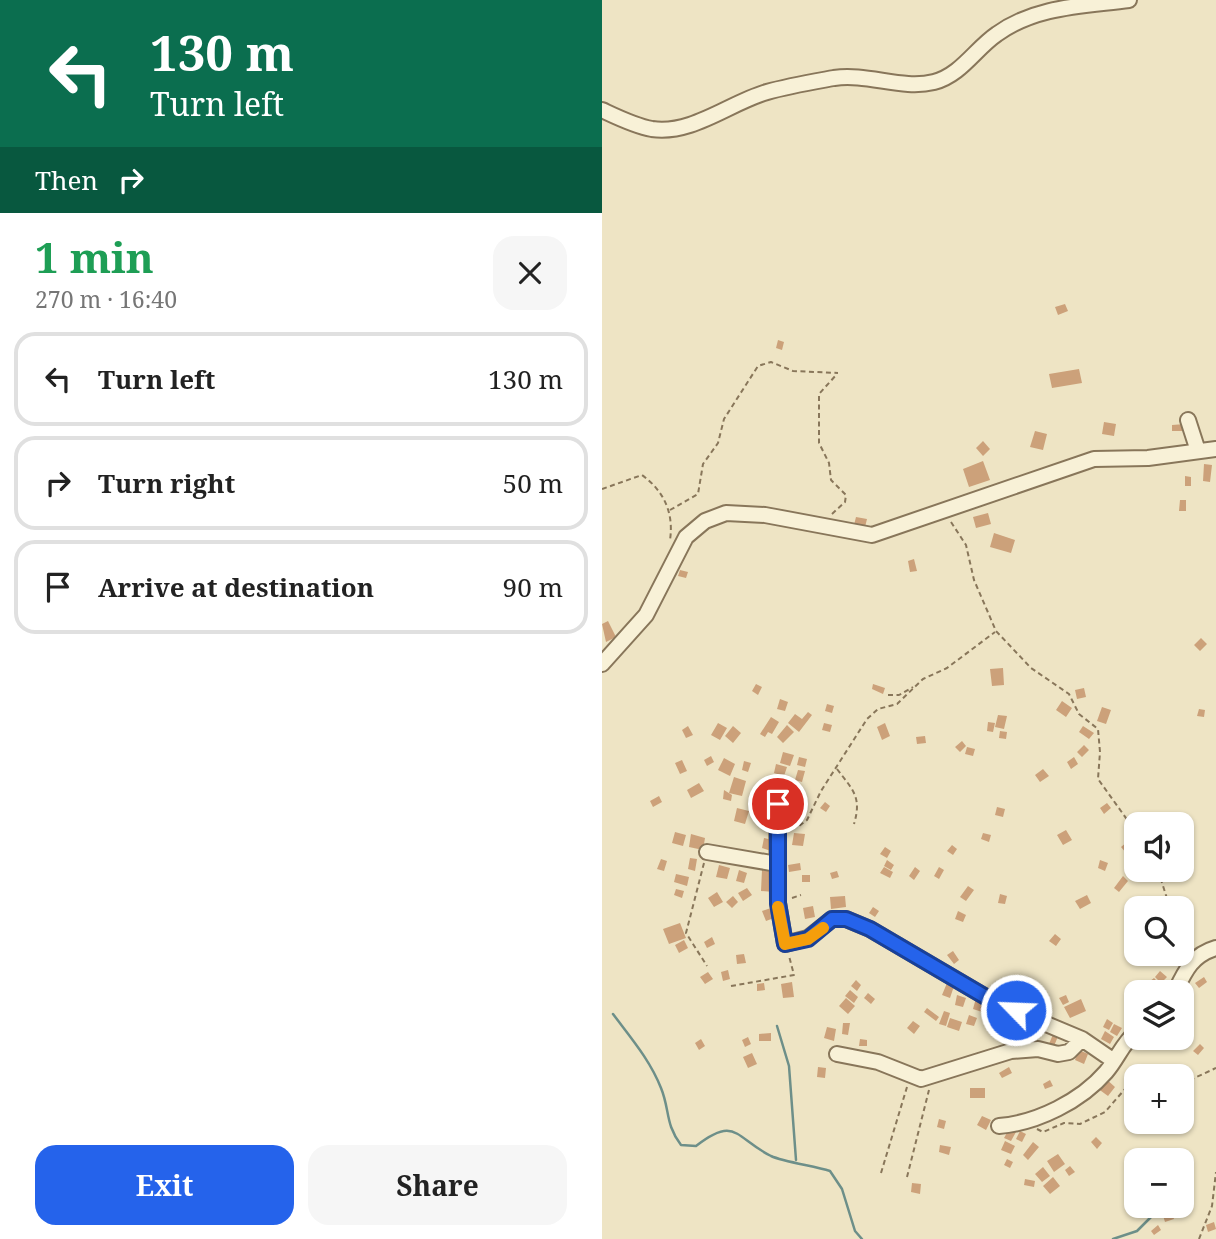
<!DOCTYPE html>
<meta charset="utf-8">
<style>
:root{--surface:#fff;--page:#f6f6f6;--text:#222;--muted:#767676;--line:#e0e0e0;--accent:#2563eb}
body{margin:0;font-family:"Noto Serif",serif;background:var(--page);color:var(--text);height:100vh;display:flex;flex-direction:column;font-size:26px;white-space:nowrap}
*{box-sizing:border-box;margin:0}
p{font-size:23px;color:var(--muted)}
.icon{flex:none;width:38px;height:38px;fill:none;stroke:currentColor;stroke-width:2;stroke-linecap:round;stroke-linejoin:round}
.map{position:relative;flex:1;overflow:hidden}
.panel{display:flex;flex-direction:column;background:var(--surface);width:602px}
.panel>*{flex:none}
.banner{background:#0b6e4f;color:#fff;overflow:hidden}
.controls{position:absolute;left:522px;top:812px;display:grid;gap:14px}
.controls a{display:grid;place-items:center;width:70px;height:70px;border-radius:14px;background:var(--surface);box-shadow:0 2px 5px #0004;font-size:35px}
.pin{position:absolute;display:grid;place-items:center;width:60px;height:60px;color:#fff;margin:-30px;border:4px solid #fff;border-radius:50%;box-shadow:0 2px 7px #0007}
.me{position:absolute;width:77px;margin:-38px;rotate:294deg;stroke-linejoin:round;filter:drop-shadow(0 0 5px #0008)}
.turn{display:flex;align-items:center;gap:24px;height:147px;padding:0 35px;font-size:32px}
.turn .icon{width:91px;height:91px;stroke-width:2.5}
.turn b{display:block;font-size:49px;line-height:60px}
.then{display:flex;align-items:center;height:66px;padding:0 35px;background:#0003;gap:14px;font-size:26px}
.round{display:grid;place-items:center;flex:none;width:74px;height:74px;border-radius:21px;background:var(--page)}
.overview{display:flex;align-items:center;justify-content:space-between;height:119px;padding:0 35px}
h1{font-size:42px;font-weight:700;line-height:52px;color:#1e9e55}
.action{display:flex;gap:14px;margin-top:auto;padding:14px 35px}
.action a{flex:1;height:80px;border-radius:21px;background:var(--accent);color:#fff;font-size:28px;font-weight:700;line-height:80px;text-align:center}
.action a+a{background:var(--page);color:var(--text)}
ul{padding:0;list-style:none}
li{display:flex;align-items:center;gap:21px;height:94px;margin:0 14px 10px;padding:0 21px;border:4px solid var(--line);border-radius:21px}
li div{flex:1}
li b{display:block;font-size:26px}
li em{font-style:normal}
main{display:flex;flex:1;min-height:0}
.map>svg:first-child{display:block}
</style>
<main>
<section class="panel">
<div class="banner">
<div class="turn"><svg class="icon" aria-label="left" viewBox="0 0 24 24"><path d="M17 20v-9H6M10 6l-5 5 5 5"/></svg><div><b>130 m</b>Turn left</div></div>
<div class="then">Then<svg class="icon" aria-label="right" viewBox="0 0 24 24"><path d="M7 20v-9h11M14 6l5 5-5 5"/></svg></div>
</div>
<div class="overview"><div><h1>1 min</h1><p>270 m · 16:40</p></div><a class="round"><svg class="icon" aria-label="close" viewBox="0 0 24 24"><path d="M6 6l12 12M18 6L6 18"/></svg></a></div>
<ul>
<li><svg class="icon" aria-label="left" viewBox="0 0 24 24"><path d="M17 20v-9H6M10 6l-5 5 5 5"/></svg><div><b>Turn left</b></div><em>130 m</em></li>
<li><svg class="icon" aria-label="right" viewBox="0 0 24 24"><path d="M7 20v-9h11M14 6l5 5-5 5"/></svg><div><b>Turn right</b></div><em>50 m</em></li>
<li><svg class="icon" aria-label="arrive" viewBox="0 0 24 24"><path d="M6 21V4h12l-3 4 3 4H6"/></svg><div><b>Arrive at destination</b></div><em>90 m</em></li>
</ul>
<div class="action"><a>Exit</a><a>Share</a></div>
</section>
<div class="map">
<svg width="614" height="1239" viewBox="0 0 614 1239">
<rect width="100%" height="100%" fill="#eee4c4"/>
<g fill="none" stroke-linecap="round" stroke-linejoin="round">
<path stroke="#6d8f89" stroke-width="2.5" d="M11 1014C29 1038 48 1060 59 1088 68 1110 63 1124 79 1145L94 1146C134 1115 133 1138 169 1156 182 1162 212 1166 228 1171L240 1189 253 1231 260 1239
M175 1026 187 1066 194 1160
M511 1239 535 1231 551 1215"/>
</g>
<path fill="#cca17a" d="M463 304 466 311 456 315 453 307Z
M176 340 182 342 180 350 174 348Z
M477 369 480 383 450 388 447 374Z
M502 422 514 424 512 436 500 434Z
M583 424V431H570V425Z
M433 431 445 434 441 450 428 447Z
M381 441 388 449 381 456 374 448Z
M381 461 388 480 367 487 361 469Z
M602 464 610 465 608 482 601 481Z
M583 476 589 477V486H583Z
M578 500H584V511H577Z
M386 513 389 524 374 528 371 517Z
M254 517 265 519 263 527 252 525Z
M392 533 413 540 409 553 388 547Z
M312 559 315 571 308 572 306 561Z
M78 570 86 572 84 578 76 576Z
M6 621 14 637 4 642 0 624Z
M599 638 605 644 598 651 592 645Z
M401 668 402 685 390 686 388 669Z
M154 684 160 687 156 695 150 691Z
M271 684 283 688 281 694 270 689Z
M482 688 484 697 475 699 473 690Z
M178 699 186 702 183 711 175 709Z
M460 701 470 708 464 717 454 710Z
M225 704 232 706 230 713 223 711Z
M500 707 509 710 504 724 495 721Z
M597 709 603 710 602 717 595 716Z
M206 712 210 715 197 732 186 723 193 714 200 719Z
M396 715 405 716 402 729 393 727Z
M169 717 177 722 170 734 166 732 163 737 158 734Z
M386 722 393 723 391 732 385 731Z
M116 723 125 728 118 740 109 735Z
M222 723 230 725 228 732 220 730Z
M283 723 288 736 280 740 275 727Z
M185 725 192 732 181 743 175 737Z
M86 726 91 735 84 738 80 730Z
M131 726 139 733 131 743 123 736Z
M481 726 492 733 487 739 477 732Z
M398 731 405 732 404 739 397 738Z
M323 736 324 743 315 744 314 737Z
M360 741 364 746 358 752 353 747Z
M482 745 487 750 480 757 475 752Z
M365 747 373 749 371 756 363 754Z
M181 752 192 755 188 766 178 763Z
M109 756 112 762 105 766 102 760Z
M197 757 205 759 203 767 195 765Z
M472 757 476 764 469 769 465 762Z
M122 758 133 764 128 776 116 770Z
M80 760 85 771 78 774 73 763Z
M142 761 149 763 146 772 140 770Z
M174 764 185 767 182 776 172 773Z
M441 769 447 776 438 782 433 775Z
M196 770 203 771 200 782 193 780Z
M132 777 144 781 140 796 127 793Z
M97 783 102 791 89 798 85 790Z
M173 785 182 788 178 801 169 798Z
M122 790 130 795 129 801 121 799Z
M57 796 60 802 51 807 48 801Z
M223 802 228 806 224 812 218 808Z
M505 803 509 808 502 814 498 808Z
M395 807 403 809 401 817 393 815Z
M135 808 147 811 143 824 132 821Z
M464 830 470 840 461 845 455 835Z
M73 832 84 835 81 846 70 843Z
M192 833 203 834 201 846 190 845Z
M381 833 389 835 387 842 379 839Z
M89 834 103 838 101 850 87 847Z
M162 838 171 840 169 851 160 848Z
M525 842 531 849 525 854 519 847Z
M350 845 355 849 351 855 345 851Z
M283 847 289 851 285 858 278 854Z
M88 858 95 859 93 871 86 869Z
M59 859 65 861 62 871 55 869Z
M285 860 292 865 289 870 282 866Z
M498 860 506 863 503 871 496 868Z
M198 863 199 870 187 872 186 865Z
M117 865 128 868 125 879 114 877Z
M282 867 291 872 288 878 278 873Z
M313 867 318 871 312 880 307 876Z
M337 867 342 870 337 879 332 876Z
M137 870 145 873 142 883 134 881Z
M160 870 173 871 172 892 159 891Z
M235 871 237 877 230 879 228 873Z
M74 874 87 877 85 886 72 882Z
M200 875H208V882H200Z
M521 876 526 881 517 892 512 888Z
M366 886 372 890 364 901 358 897Z
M145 888 150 895 141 901 136 893Z
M74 889 82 891 80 898 72 895Z
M115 892 121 902 112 907 106 898Z
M398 894 405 896 403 904 396 903Z
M485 895 489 903 478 909 473 901Z
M131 896 136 902 130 908 124 902Z
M243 896 244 907 229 909 228 897Z
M211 906 213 917 203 919 201 908Z
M271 907 277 911 273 917 267 913Z
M169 908 172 918 164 921 160 911Z
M356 911 364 915 361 922 353 919Z
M78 923 84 938 67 944 61 929Z
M453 934 459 939 454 946 447 941Z
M110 937 113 944 105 948 102 942Z
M82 940 86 948 77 953 73 945Z
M351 951 357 960 352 964 345 955Z
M142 954 144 963 135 964 134 955Z
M548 954H562L564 958 555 964Z
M126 970 128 979 121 981 119 972Z
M558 971 565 977 559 983 553 977Z
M106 972 111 979 103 984 98 977Z
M602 977 605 982 597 988 593 983Z
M552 978 559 985 555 990 547 982Z
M254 980 259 985 255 991 249 986Z
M190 982 192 997 181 998 179 984Z
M162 983 163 990 155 991V984Z
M345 983 352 986 348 998 340 995Z
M248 990 256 997 252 1003 243 996Z
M428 992 436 994 434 1003 426 1001Z
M266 993 273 999 269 1004 262 998Z
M355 995 364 998 361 1007 353 1005Z
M464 995 467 1002 461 1005 457 998Z
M244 998 253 1006 246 1014 237 1006Z
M374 998 383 1001 380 1012 371 1009Z
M479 999 484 1011 468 1018 462 1007Z
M579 1005 589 1011 585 1017 579 1014Z
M325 1008 337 1017 334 1021 322 1012Z
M342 1011 348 1013 344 1026 337 1024Z
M367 1015 375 1018 372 1026 364 1024Z
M348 1018 360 1022 357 1031 345 1027Z
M505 1019 511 1023 507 1030 501 1027Z
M311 1021 318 1026 312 1034 305 1028Z
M241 1023H248L246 1035 240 1034Z
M512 1024 520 1028 515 1036 508 1032Z
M225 1027 234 1029 232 1041 222 1038Z
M503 1031 512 1037 508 1044 499 1039Z
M452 1032 457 1034 452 1046 447 1044Z
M169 1033V1041H157V1034Z
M146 1037 149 1044 143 1047 140 1040Z
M99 1039 103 1046 97 1050 93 1043Z
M258 1039 265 1040V1046H257Z
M598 1044 602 1048 596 1055 591 1051Z
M477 1050 486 1054 482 1064 473 1060Z
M150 1053 155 1064 146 1068 141 1057Z
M216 1067 224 1068 223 1078 215 1077Z
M407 1067 410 1073 400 1078 397 1073Z
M503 1078 513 1087 506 1096 495 1088Z
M448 1080 451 1086 443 1089 441 1084Z
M368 1088H383V1098H368Z
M380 1116 389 1120 384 1130 375 1125Z
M337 1119 344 1121 342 1129 335 1127Z
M407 1129 414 1132 409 1141 402 1138Z
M418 1131 424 1134 420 1142 414 1139Z
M494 1137 500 1143 495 1149 489 1142Z
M403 1141 413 1146 409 1154 399 1150Z
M431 1142 437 1147 426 1160 421 1155Z
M338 1145 349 1147 347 1155 337 1152Z
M456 1154 463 1164 452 1172 445 1161Z
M405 1159 411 1162 408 1168 402 1165Z
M468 1166 473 1172 467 1176 463 1170Z
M441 1167 448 1176 440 1182 433 1174Z
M451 1177 458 1186 448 1194 441 1186Z
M423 1179 433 1181 432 1187 422 1185Z
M310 1183 319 1184 318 1194 309 1192Z
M567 1206 572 1219 563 1222 559 1209Z
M612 1222 614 1229 606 1232 604 1225Z
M556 1225 559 1230 552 1235 549 1231Z"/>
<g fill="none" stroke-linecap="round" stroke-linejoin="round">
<defs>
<path id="minor" d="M0 110C15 117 33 126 50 129 90 135 127 103 165 92 186 86 210 82 232 78 266 73 300 90 332 82 359 75 373 49 395 34 434 6 480 6 527 0
M586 420 596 451
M0 664 44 615 84 537 103 521 124 513 163 515 270 535 492 459 546 458 614 449
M175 804 176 903 183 944 206 938 230 919H244L268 929 394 1003 480 1039 512 1061
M105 852 175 864
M573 992C583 971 590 955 614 948
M235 1054 276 1062 319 1079 409 1051 436 1049 456 1054 467 1052 480 1039
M397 1126C435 1123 479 1101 504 1072 516 1058 520 1044 534 1032"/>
</defs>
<use href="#minor" stroke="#88765a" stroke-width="18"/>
<path stroke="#88765a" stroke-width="2" stroke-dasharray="5 3.5" stroke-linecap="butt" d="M0 489 40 475C62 491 72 513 68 540
M68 510 96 494 101 464 116 443 122 419 156 366 169 362 191 371 236 373
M230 514 243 502 244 495 229 480 227 463 217 443V394L235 374
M349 522 364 545 372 580 394 631 429 668 467 694 477 714 496 729 498 752 496 779 534 832
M286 695H297L311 687
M235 769C251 790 260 797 252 824
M189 827 197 826 205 820 219 791 265 719 276 709 295 704 321 679 345 668 393 632
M102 863 84 933 105 966
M556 870 568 908
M190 898 199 895
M579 937 585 948
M129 986 192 975 187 956
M579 1080H588L614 1068
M435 1129 441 1132 462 1123 478 1124 503 1112 536 1074 553 1076
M279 1173 305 1087
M305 1177 327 1090
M597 1239 610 1206 614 1172"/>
<use href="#minor" stroke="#f8f1d7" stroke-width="14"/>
</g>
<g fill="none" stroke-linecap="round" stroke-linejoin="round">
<defs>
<path id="route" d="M176 804V903L183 944 206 939 230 919H244L268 929 394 1003 414 1010"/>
</defs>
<use href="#route" stroke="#184099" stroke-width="18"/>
<use href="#route" stroke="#2563eb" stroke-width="12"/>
<path stroke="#f59e0b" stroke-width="12" d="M176 907 183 944 206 939 221 928"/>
</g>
</svg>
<div class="controls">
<a><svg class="icon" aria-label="sound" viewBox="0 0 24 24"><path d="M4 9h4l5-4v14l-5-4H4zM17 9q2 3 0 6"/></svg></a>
<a><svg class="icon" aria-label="search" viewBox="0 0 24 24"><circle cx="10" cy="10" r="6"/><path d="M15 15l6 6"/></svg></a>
<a><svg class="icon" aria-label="layers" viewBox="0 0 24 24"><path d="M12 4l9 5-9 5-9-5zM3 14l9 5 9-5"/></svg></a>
<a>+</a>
<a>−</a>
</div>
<div class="pin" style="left:176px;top:804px;background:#d93025"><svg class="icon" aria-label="arrive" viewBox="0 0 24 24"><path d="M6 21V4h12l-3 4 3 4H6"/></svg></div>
<svg class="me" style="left:414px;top:1010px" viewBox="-20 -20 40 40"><circle r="17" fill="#2563eb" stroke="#fff" stroke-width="3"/><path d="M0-11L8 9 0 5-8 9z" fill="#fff"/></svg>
</div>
</main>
